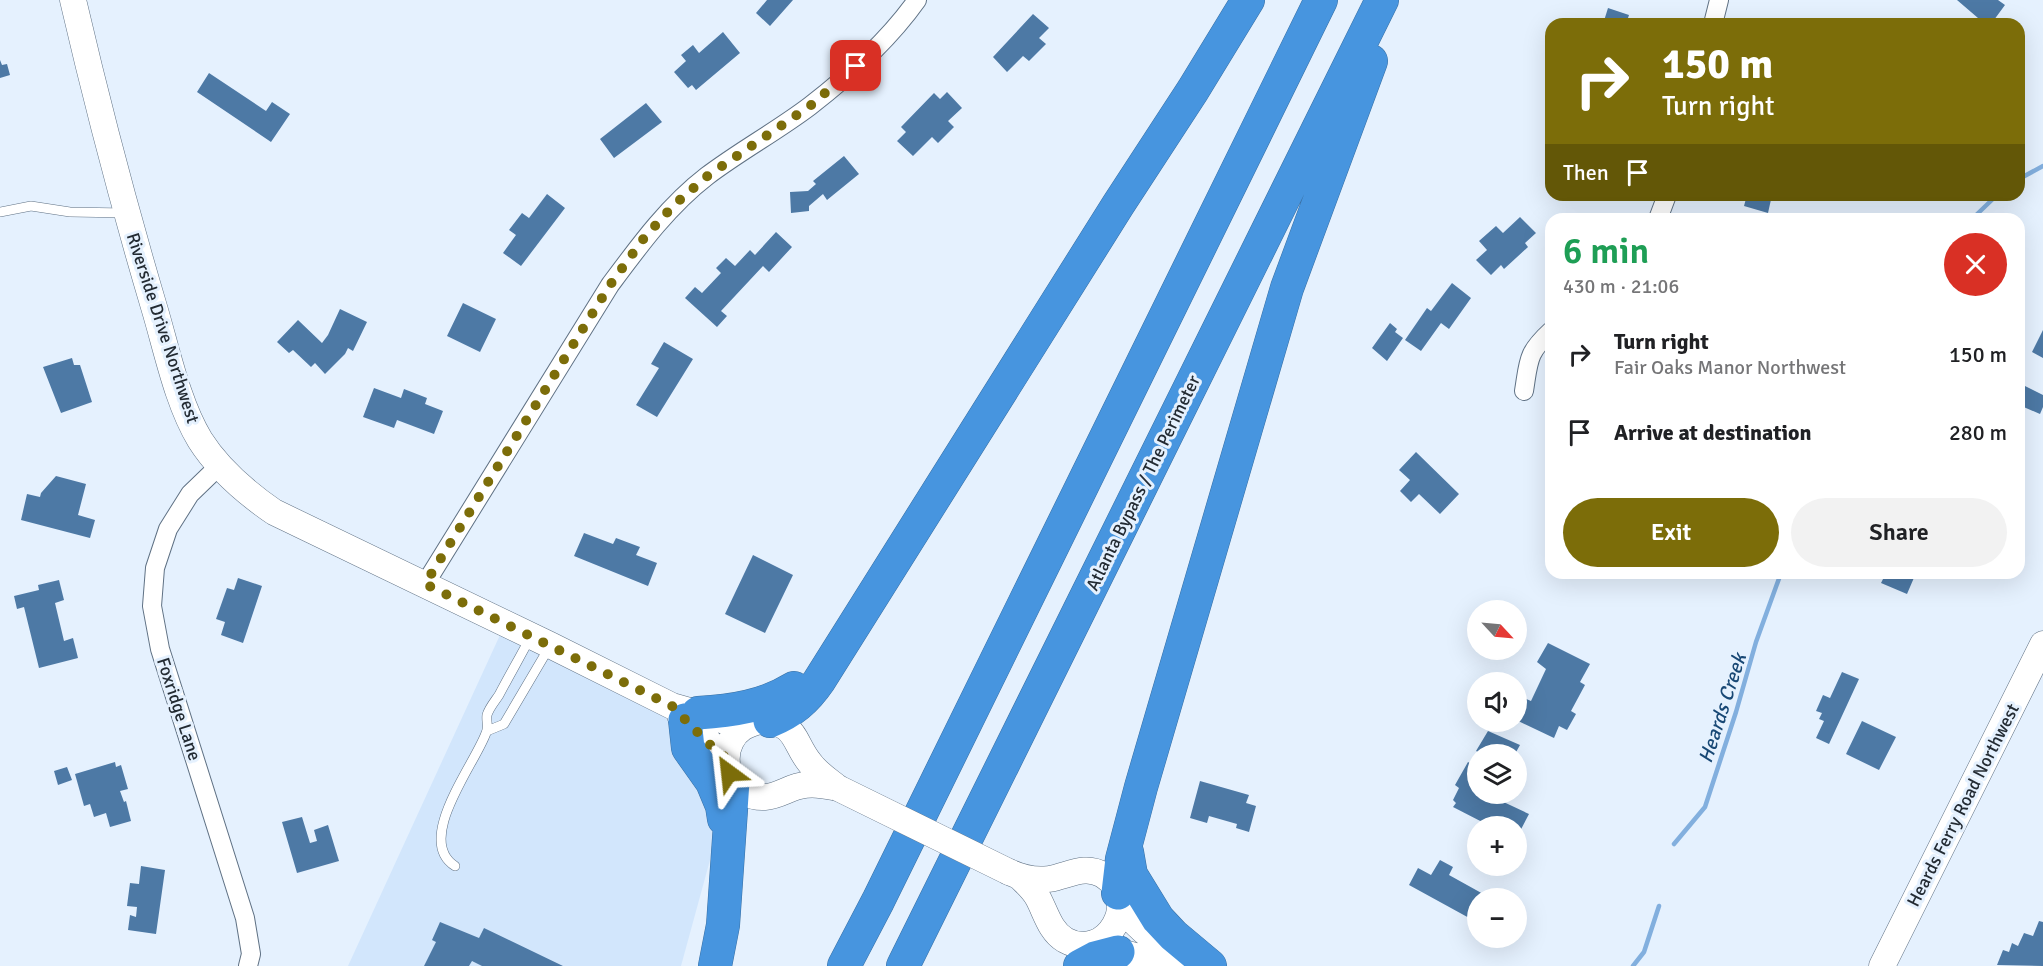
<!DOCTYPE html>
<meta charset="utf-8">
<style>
:root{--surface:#fff;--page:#f2f2f2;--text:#202124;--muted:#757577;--accent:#7c6d09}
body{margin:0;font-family:Signika,sans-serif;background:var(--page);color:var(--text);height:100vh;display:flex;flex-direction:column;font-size:22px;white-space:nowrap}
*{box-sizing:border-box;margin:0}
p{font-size:20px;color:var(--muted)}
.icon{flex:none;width:33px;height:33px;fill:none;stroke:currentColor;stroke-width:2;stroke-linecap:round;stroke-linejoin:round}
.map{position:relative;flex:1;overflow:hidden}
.drawer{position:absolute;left:1545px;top:213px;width:480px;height:366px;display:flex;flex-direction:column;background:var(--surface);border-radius:18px;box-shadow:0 6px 24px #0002}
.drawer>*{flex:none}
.hud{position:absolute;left:1545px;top:18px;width:480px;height:183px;border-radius:18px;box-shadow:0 6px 24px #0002;background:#7c6d09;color:#fff;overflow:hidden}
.needle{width:39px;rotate:116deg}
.controls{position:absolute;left:1467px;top:600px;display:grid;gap:12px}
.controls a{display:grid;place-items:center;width:60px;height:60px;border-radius:50%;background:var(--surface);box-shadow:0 6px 24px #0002;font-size:30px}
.pin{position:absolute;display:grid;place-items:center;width:51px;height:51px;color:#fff;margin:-26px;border-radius:12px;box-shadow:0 3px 9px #0006}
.me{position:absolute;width:66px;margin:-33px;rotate:330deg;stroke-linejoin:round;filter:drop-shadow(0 0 4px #0008)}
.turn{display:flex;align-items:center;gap:21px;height:126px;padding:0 18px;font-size:27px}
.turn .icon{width:78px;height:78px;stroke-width:2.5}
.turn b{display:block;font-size:42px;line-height:51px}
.then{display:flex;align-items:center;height:57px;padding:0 18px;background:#0003;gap:12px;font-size:22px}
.round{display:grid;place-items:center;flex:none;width:63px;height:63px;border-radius:32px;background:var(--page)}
.headline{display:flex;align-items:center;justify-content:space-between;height:102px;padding:0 18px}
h1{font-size:36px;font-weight:600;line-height:45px;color:#1e9e55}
.button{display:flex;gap:12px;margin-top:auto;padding:12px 18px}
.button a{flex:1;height:69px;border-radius:36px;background:var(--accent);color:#fff;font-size:24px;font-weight:600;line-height:69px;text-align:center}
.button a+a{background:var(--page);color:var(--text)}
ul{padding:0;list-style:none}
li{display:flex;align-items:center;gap:18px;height:78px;padding:0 18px}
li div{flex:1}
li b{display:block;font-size:22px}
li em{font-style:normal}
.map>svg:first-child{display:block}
</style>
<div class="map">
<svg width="2043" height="966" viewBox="0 0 2043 966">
<rect width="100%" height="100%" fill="#e5f1fe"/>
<path fill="#d2e6fc" d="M500 635 733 738 739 754 681 966H348Z"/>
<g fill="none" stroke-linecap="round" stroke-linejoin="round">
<path stroke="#82afde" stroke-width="4.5" d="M2019 179 2043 166
M1972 219 1997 195
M1674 844 1705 807 1736 712 1756 642 1781 573
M1633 966 1644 952 1659 906"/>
</g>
<path fill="#4d79a5" d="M767 0H793L770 26 756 13Z
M1957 0H1998L2005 5 1991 24H1985Z
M1608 8 1629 15 1626 24H1603Z
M1033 14 1049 28 1039 38 1046 44 1029 61 1023 56 1007 72 993 57Z
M723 32 740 53 696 90 692 85 688 88 674 72 686 61 681 55 693 45 699 53Z
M0 60 2 65 7 64 10 75 0 78Z
M209 73 266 111 272 102 290 114 271 142 197 92Z
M947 92 962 108 948 121 954 127 938 143 932 137 913 156 897 141 906 132 901 127 934 93 940 99Z
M646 103 662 122 614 158 600 139Z
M844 156 859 174 827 200 823 194 809 206V211L791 213 790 192 808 191 816 184 813 181Z
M547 194 565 208 521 266 503 253 516 235 509 230 522 213 529 218Z
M1747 195H1772L1768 213 1744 206Z
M1520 217 1536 233 1525 243 1528 247 1504 269 1501 265 1491 275 1476 260 1487 250 1479 241 1496 226 1503 233Z
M776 232 792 247 769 272 763 266 721 311 727 316 717 327 685 298 695 287 702 293 721 273 716 268 726 258 735 266 750 250 755 255Z
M1452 283 1471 298 1449 329 1441 323 1421 351 1405 340 1427 308 1431 311Z
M463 303 496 319 480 352 447 336Z
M340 309 367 322 353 351 348 348 345 354 325 374 315 363 311 367 293 350 289 353 277 342 298 320 322 343 328 335Z
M1390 323 1397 329 1395 332 1403 338 1387 361 1372 348Z
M2043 330V358L2032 352Z
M664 342 693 359 657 417 636 405 659 368 651 364Z
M72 358 74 365H80L92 402 61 413 43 367Z
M2021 384 2043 395V407L2040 414 2019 405Z
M374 388 401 398 404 389 427 398 425 404 443 411 434 434 397 420 394 428 363 417Z
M1416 452 1459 494 1440 514 1419 494 1411 502 1400 491 1410 480 1399 470Z
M56 476 86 484 78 515 95 520 90 538 21 520 27 494 40 497 41 493Z
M584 533 613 544 616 538 640 547 636 555 657 563 648 586 574 556Z
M753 555 793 575 765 633 725 614Z
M1886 573H1916L1907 594 1881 583Z
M238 578 262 586 243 643 221 635 225 622 216 619 227 588 234 590Z
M59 580 64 600 55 603 64 641 73 638 78 658 39 668 24 607 17 609 14 596 39 590 38 585Z
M1548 643 1590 664 1580 682 1585 685 1571 711 1576 714 1567 730 1559 726 1554 738 1516 720V708L1522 697 1531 701 1546 669 1537 662Z
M1842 672 1859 679 1829 744 1816 738 1824 721 1819 719 1822 713 1816 711 1823 695 1830 698Z
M1862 721 1896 737 1879 770 1846 754Z
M1488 731 1520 745 1515 754H1482L1476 751Z
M115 762 116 767 121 765 128 789 120 791 124 802 126 801 131 821 110 827 106 813 94 817 90 804 84 806 75 774Z
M1468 762 1478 767V794H1497L1495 798 1529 814 1516 839V826H1490L1453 807 1456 803 1453 800 1459 788 1455 785Z
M67 767 72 780 58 785 54 771Z
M1200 781 1249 795 1246 803 1256 806 1249 832 1236 828 1237 824 1209 816 1207 823 1190 818Z
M302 817 310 843 317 841 314 830 328 825 339 861 297 873 282 822Z
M1440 860 1453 867 1449 875 1485 895 1483 898H1478V908L1471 919 1409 885 1418 868 1431 875Z
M141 866 165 870 156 934 128 930 130 915 136 917 137 907 127 906 130 883 139 884Z
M2039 921 2043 922V966L1997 965 2003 950 2009 952 2012 943 2018 946 2024 933 2033 936Z
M440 922 479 938 484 928 563 966H482L472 961 469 966H424L436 942 432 940Z"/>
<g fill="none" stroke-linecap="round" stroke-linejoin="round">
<defs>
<path id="lane" d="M0 212 31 206 70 212 125 213
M487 731 504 724 550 646
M455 866C414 840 475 764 486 733 489 727 486 721 487 715 489 708 495 701 499 695 509 676 520 657 530 638"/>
<path id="street" d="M1713 24 1719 0
M1658 219 1667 195
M1524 391C1529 360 1527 353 1551 331
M219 466 190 494 168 529 155 568 152 606 160 649 245 918 251 954 248 966
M425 584 610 285C639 246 668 206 707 176 740 151 777 131 810 106 850 75 888 41 917 0"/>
<path id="secondary" d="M73 0C97 103 124 206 154 307 167 350 177 402 200 440 219 470 245 492 274 512L550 645 672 706 732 723 747 724
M680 715 726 758
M760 721C798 722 792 741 810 763 817 773 828 780 838 788 828 786 816 783 805 785 791 786 780 796 765 797 736 799 718 766 731 741 737 729 747 724 760 721Z
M1009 872C1022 878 1035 881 1049 879 1068 876 1085 864 1103 875 1143 900 1106 963 1065 940 1050 931 1046 913 1038 898 1034 890 1027 884 1020 877
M1120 906C1144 935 1157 943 1190 960
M1100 947 1176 966
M1882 966 2043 644"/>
<path id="highway" d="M698 713C732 711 765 706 794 688
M685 720 688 748 712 782 722 806 724 819
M770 721C792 712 806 700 819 681L1118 205 1193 90 1248 0
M1127 852 1131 875 1158 919 1173 935 1210 966
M1118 893 1122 859 1141 787 1287 288 1371 61
M715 966 723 925 733 781
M844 966 878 901 1321 0
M903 966 1382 0
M1080 966 1095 958 1118 952"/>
</defs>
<use href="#lane" stroke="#5f7184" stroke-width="10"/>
<use href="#street" stroke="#5f7184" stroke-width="20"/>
<use href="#secondary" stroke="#5f7184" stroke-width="27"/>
<use href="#highway" stroke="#3a70a3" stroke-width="34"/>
<use href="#lane" stroke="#fff" stroke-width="9"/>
<use href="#street" stroke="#fff" stroke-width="18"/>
<use href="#secondary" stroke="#fff" stroke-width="26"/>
<use href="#highway" stroke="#4795df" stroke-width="33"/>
<defs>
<path id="secondary-bridge" d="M838 788 1009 872"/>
</defs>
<use href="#secondary-bridge" stroke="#5f7184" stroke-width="27" stroke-linecap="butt"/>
<use href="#secondary-bridge" stroke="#fff" stroke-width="26"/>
</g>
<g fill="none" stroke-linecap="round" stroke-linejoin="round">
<path stroke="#7c6d09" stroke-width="10" stroke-dasharray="0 18" d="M729 773 726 758 708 743 672 706 425 584 610 285 644 238 673 206 706 177 810 106 856 66"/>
</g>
<g text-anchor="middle" stroke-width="6" stroke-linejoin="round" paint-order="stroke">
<g font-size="18" fill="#232b33" stroke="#e5f1fe">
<text transform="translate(163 328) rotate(72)" y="6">Riverside Drive Northwest</text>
<text transform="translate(1143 483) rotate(-64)" y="6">Atlanta Bypass / The Perimeter</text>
<text transform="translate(179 709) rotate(72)" y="6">Foxridge Lane</text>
<text transform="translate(1963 805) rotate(-63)" y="6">Heards Ferry Road Northwest</text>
</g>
<g font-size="20" font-style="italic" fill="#184875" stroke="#e5f1fe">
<text transform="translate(1722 708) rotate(-72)" y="7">Heards Creek</text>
</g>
</g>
</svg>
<div class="controls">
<a><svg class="needle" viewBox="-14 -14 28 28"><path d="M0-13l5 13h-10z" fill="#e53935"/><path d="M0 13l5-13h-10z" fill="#757577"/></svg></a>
<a><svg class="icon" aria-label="sound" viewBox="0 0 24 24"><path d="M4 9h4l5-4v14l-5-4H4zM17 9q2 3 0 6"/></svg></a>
<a><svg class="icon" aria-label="layers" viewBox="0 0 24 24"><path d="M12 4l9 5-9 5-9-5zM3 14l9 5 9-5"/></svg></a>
<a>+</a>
<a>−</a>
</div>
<div class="pin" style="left:856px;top:66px;background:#d93025"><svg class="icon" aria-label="arrive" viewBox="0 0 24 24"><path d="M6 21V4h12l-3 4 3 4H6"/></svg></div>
<svg class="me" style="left:729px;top:773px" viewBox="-20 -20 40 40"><path d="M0-17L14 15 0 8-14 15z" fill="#7c6d09" stroke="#fff" stroke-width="4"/></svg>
<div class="hud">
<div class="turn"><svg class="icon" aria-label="right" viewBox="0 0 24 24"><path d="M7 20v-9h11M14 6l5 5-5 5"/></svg><div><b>150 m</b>Turn right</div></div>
<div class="then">Then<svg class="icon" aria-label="arrive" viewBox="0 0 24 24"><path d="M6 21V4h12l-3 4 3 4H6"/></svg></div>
</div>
<section class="drawer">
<div class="headline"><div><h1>6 min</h1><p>430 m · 21:06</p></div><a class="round" style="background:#d93025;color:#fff"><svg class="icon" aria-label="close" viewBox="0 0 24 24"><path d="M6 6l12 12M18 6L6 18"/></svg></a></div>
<ul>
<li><svg class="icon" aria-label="right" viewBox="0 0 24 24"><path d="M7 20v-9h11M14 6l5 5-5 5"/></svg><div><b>Turn right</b><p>Fair Oaks Manor Northwest</p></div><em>150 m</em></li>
<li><svg class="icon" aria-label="arrive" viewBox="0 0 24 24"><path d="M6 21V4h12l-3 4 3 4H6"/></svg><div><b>Arrive at destination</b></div><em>280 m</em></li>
</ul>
<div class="button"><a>Exit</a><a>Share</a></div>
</section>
</div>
